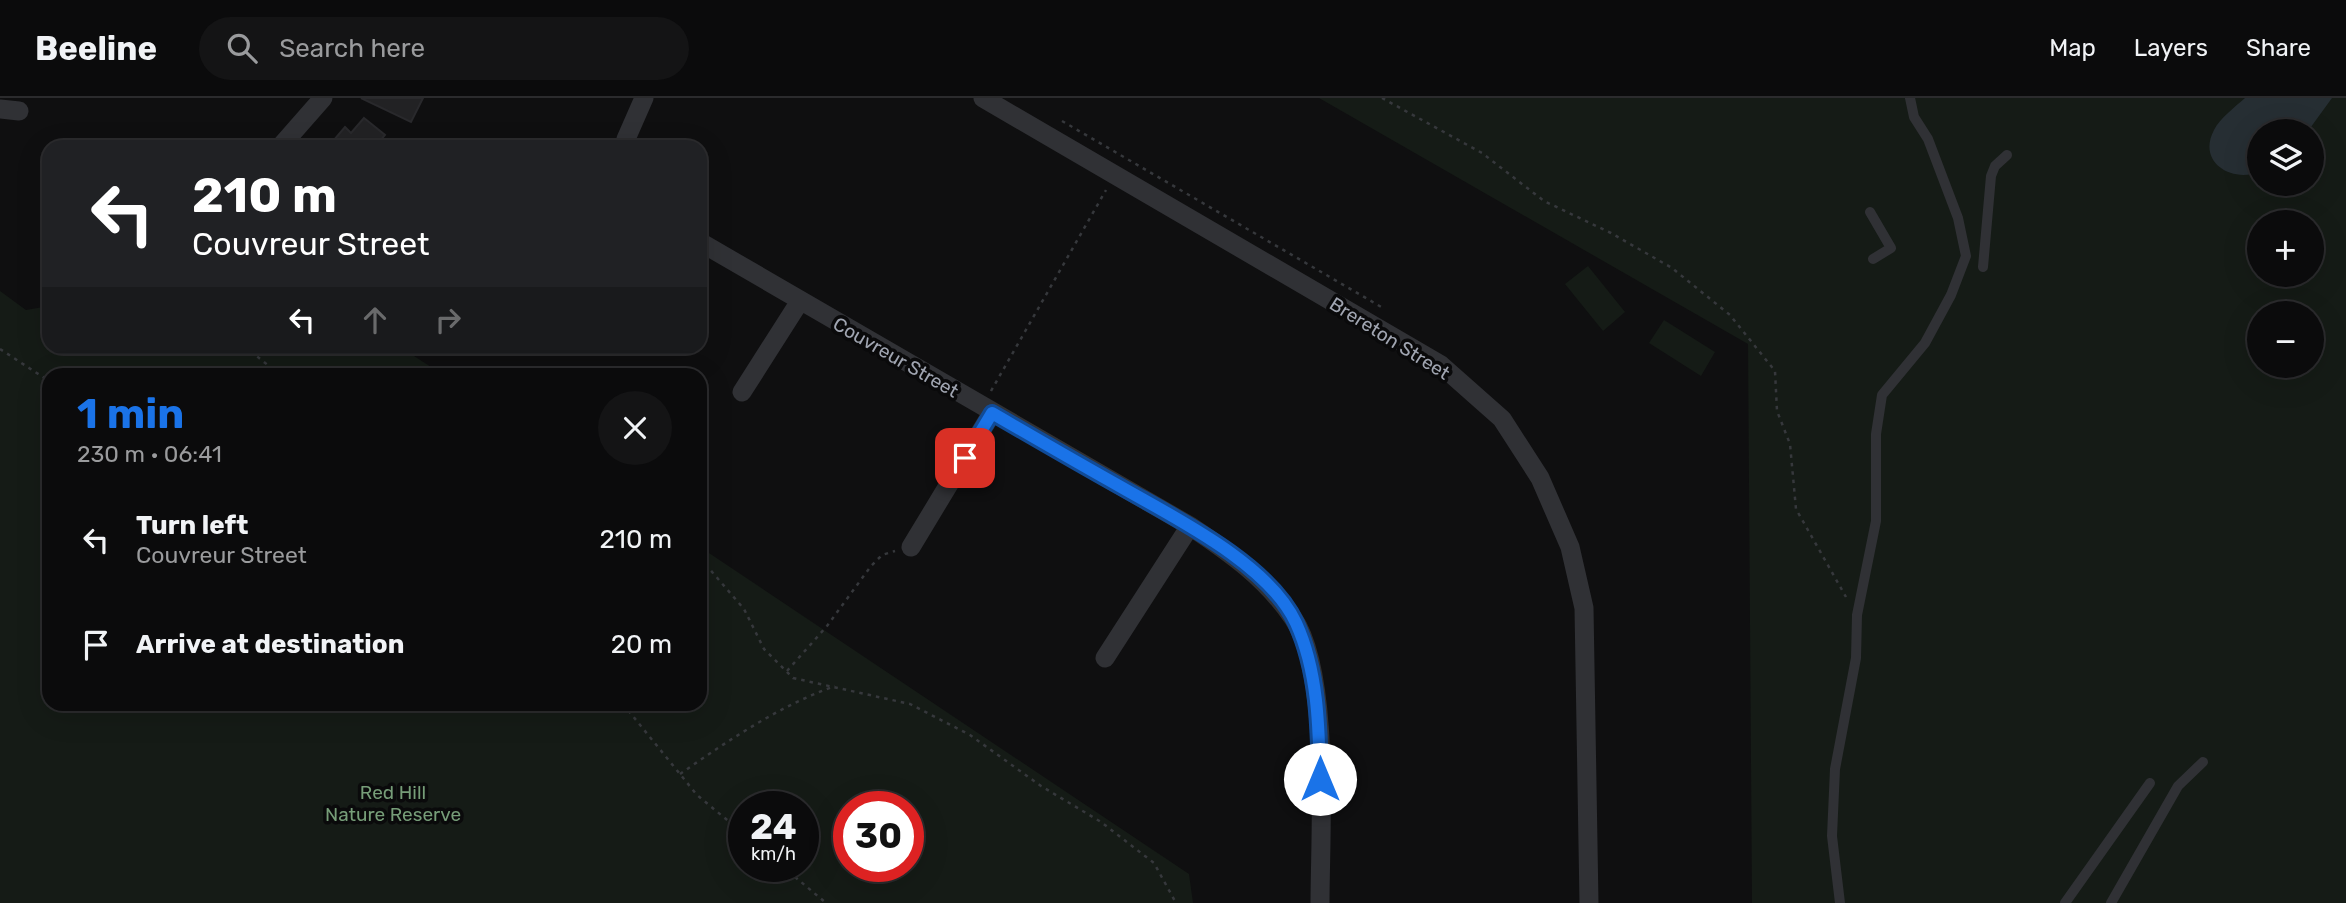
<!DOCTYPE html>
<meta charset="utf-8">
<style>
:root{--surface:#0b0b0c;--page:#141415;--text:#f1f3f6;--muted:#9a9b9d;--line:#2b2b2d;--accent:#1a73e8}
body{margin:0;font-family:Rubik,sans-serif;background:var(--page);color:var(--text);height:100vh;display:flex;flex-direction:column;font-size:26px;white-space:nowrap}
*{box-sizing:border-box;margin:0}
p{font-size:23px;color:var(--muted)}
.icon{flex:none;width:38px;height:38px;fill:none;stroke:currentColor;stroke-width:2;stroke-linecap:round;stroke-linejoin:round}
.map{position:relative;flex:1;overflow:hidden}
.sheet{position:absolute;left:42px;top:270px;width:665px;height:343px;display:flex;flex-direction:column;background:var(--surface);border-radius:21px;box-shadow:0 7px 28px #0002,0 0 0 2px var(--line)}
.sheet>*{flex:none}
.banner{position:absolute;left:42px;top:42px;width:665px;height:214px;border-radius:21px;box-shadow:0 7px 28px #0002,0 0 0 2px var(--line);background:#202124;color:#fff;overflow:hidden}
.buttons{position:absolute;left:2247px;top:21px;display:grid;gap:14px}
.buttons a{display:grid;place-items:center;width:77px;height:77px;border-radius:50%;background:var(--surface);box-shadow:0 7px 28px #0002,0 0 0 2px var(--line);font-size:35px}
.speed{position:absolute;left:728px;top:693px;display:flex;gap:14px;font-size:35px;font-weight:700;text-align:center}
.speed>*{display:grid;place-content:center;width:91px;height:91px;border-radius:50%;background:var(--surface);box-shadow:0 7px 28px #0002,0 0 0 2px var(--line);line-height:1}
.speed small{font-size:18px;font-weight:400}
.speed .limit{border:10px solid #d22;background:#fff;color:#111}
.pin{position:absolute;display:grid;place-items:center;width:60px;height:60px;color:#fff;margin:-30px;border-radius:14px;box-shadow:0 4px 10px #0006}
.me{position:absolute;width:77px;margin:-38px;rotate:0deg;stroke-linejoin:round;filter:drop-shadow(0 0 5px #0008)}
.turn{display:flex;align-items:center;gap:24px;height:147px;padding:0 35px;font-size:32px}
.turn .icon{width:91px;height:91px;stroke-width:2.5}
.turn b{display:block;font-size:49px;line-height:60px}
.lanes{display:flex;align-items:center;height:66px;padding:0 35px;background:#0003;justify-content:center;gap:35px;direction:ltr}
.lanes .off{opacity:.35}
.round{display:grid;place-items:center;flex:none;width:74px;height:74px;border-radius:37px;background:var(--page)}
.head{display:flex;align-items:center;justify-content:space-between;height:119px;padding:0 35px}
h1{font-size:42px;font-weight:700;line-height:52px;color:var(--accent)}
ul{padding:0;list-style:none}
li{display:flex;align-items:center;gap:21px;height:105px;padding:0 35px}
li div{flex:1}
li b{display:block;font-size:26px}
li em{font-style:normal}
header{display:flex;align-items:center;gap:42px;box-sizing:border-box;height:98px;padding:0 35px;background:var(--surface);border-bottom:2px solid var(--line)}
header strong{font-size:33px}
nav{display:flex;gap:38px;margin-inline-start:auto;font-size:24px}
.search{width:490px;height:63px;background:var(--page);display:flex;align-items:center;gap:18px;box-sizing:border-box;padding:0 24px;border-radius:38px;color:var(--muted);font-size:26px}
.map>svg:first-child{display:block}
</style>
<header>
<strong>Beeline</strong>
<div class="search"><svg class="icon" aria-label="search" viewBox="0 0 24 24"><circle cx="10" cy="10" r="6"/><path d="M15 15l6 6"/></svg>Search here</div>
<nav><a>Map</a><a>Layers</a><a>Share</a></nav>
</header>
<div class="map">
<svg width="2346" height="805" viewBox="0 0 2346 805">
<rect width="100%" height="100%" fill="#0f0f10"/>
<path fill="#151b16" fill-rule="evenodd" d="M1319 0H2346V805H1752L1748 246ZM2259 33H2312V86H2259ZM2259 124H2312V177H2259ZM2259 215H2312V268H2259Z
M1588 168 1625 214 1603 233 1565 186Z
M0 193 26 212 49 208V248L400 249 442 276H49V606H700V449L1189 776 1193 805H0ZM744 709H803V768H744ZM849 709H908V768H849Z
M1664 222 1715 254 1701 278 1649 245Z"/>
<path fill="#262e33" d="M2245 0H2332L2308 33H2259V74C2231 85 2197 64 2214 32 2220 20 2235 9 2245 0Z"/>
<path fill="#222224" stroke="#29292c" stroke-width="2" d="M361 0H423L411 24Z
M364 20 385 37 375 49H328L345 29 351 35Z"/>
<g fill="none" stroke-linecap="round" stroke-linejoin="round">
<path stroke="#36383c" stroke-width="2.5" stroke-dasharray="3.5 5" stroke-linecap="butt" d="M1382 0 1482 55 1544 103 1611 135 1672 170 1730 217 1775 273 1777 313 1790 346 1796 411 1846 499
M1062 23 1383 210
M244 248 279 276
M0 251 49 283
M991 293 1106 92
M700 460 744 511 764 551 793 580 910 606 970 637 1041 688 1101 724 1154 765 1176 805
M787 573 827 528 871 468 882 457 895 453
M623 606 697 697 744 736
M680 676C729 642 779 608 835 588
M782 768 826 805"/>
<path stroke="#303135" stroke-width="10" d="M1870 114 1891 150 1873 161
M1983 169 1991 78 1995 68 2007 57
M1840 805 1832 738 1835 671 1856 560 1857 517 1876 423V336L1882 297 1925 245 1951 197 1966 158 1958 120 1928 41 1914 19 1910 0
M2065 805 2150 685
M2111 805 2178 688 2203 664"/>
<path stroke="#303135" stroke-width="19" d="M983 0 1441 267 1502 321 1540 380 1570 449 1584 510 1589 805
M0 11 19 13
M280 49 323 0
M626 49V41L644 0
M700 144 1190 428C1229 454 1266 480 1293 520 1331 576 1320 735 1320 805
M742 294 800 203
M911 449 992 315
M1105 560 1190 428"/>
</g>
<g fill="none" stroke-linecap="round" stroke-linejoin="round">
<defs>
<path id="route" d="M965 360 992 315C1035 340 1078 365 1121 389 1175 420 1269 466 1296 525 1318 573 1319 629 1320 681"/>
</defs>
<use href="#route" stroke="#114b97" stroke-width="18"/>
<use href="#route" stroke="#1a73e8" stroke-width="12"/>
</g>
<g text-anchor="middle" stroke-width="7" stroke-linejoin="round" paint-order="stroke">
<g font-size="19" fill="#a0a5b1" stroke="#0a0a0b">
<text transform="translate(1390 240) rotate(32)" y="7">Brereton Street</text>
<text transform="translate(896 259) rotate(30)" y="7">Couvreur Street</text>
</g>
<g font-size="19" fill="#769d78" stroke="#0a0a0b">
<text x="393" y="701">Red Hill<tspan x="393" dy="22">Nature Reserve</tspan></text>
</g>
</g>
</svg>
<div class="buttons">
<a><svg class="icon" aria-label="layers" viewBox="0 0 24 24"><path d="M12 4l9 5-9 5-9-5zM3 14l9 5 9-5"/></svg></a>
<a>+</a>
<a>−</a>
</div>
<div class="speed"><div>24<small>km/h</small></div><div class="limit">30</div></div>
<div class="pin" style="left:965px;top:360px;background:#d93025"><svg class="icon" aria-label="arrive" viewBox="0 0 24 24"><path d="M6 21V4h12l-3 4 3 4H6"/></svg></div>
<svg class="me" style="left:1320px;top:681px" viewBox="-20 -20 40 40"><circle r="19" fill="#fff"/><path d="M0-13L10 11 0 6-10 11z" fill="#1a73e8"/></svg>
<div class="banner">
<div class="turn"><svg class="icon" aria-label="left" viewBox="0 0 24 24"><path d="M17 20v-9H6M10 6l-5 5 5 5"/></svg><div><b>210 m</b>Couvreur Street</div></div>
<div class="lanes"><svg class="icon" aria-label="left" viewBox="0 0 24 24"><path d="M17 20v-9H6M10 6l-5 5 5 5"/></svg><svg class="icon off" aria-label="ahead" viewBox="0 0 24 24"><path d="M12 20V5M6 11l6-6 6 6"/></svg><svg class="icon off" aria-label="right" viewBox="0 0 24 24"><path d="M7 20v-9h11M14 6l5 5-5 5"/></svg></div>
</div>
<section class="sheet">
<div class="head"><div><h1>1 min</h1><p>230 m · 06:41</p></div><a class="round"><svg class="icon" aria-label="close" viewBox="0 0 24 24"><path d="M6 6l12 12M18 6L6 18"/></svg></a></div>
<ul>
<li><svg class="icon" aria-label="left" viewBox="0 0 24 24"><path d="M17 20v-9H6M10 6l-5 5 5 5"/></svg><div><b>Turn left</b><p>Couvreur Street</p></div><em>210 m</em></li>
<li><svg class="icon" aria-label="arrive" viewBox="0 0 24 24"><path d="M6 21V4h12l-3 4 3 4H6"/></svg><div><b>Arrive at destination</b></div><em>20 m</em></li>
</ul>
</section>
</div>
